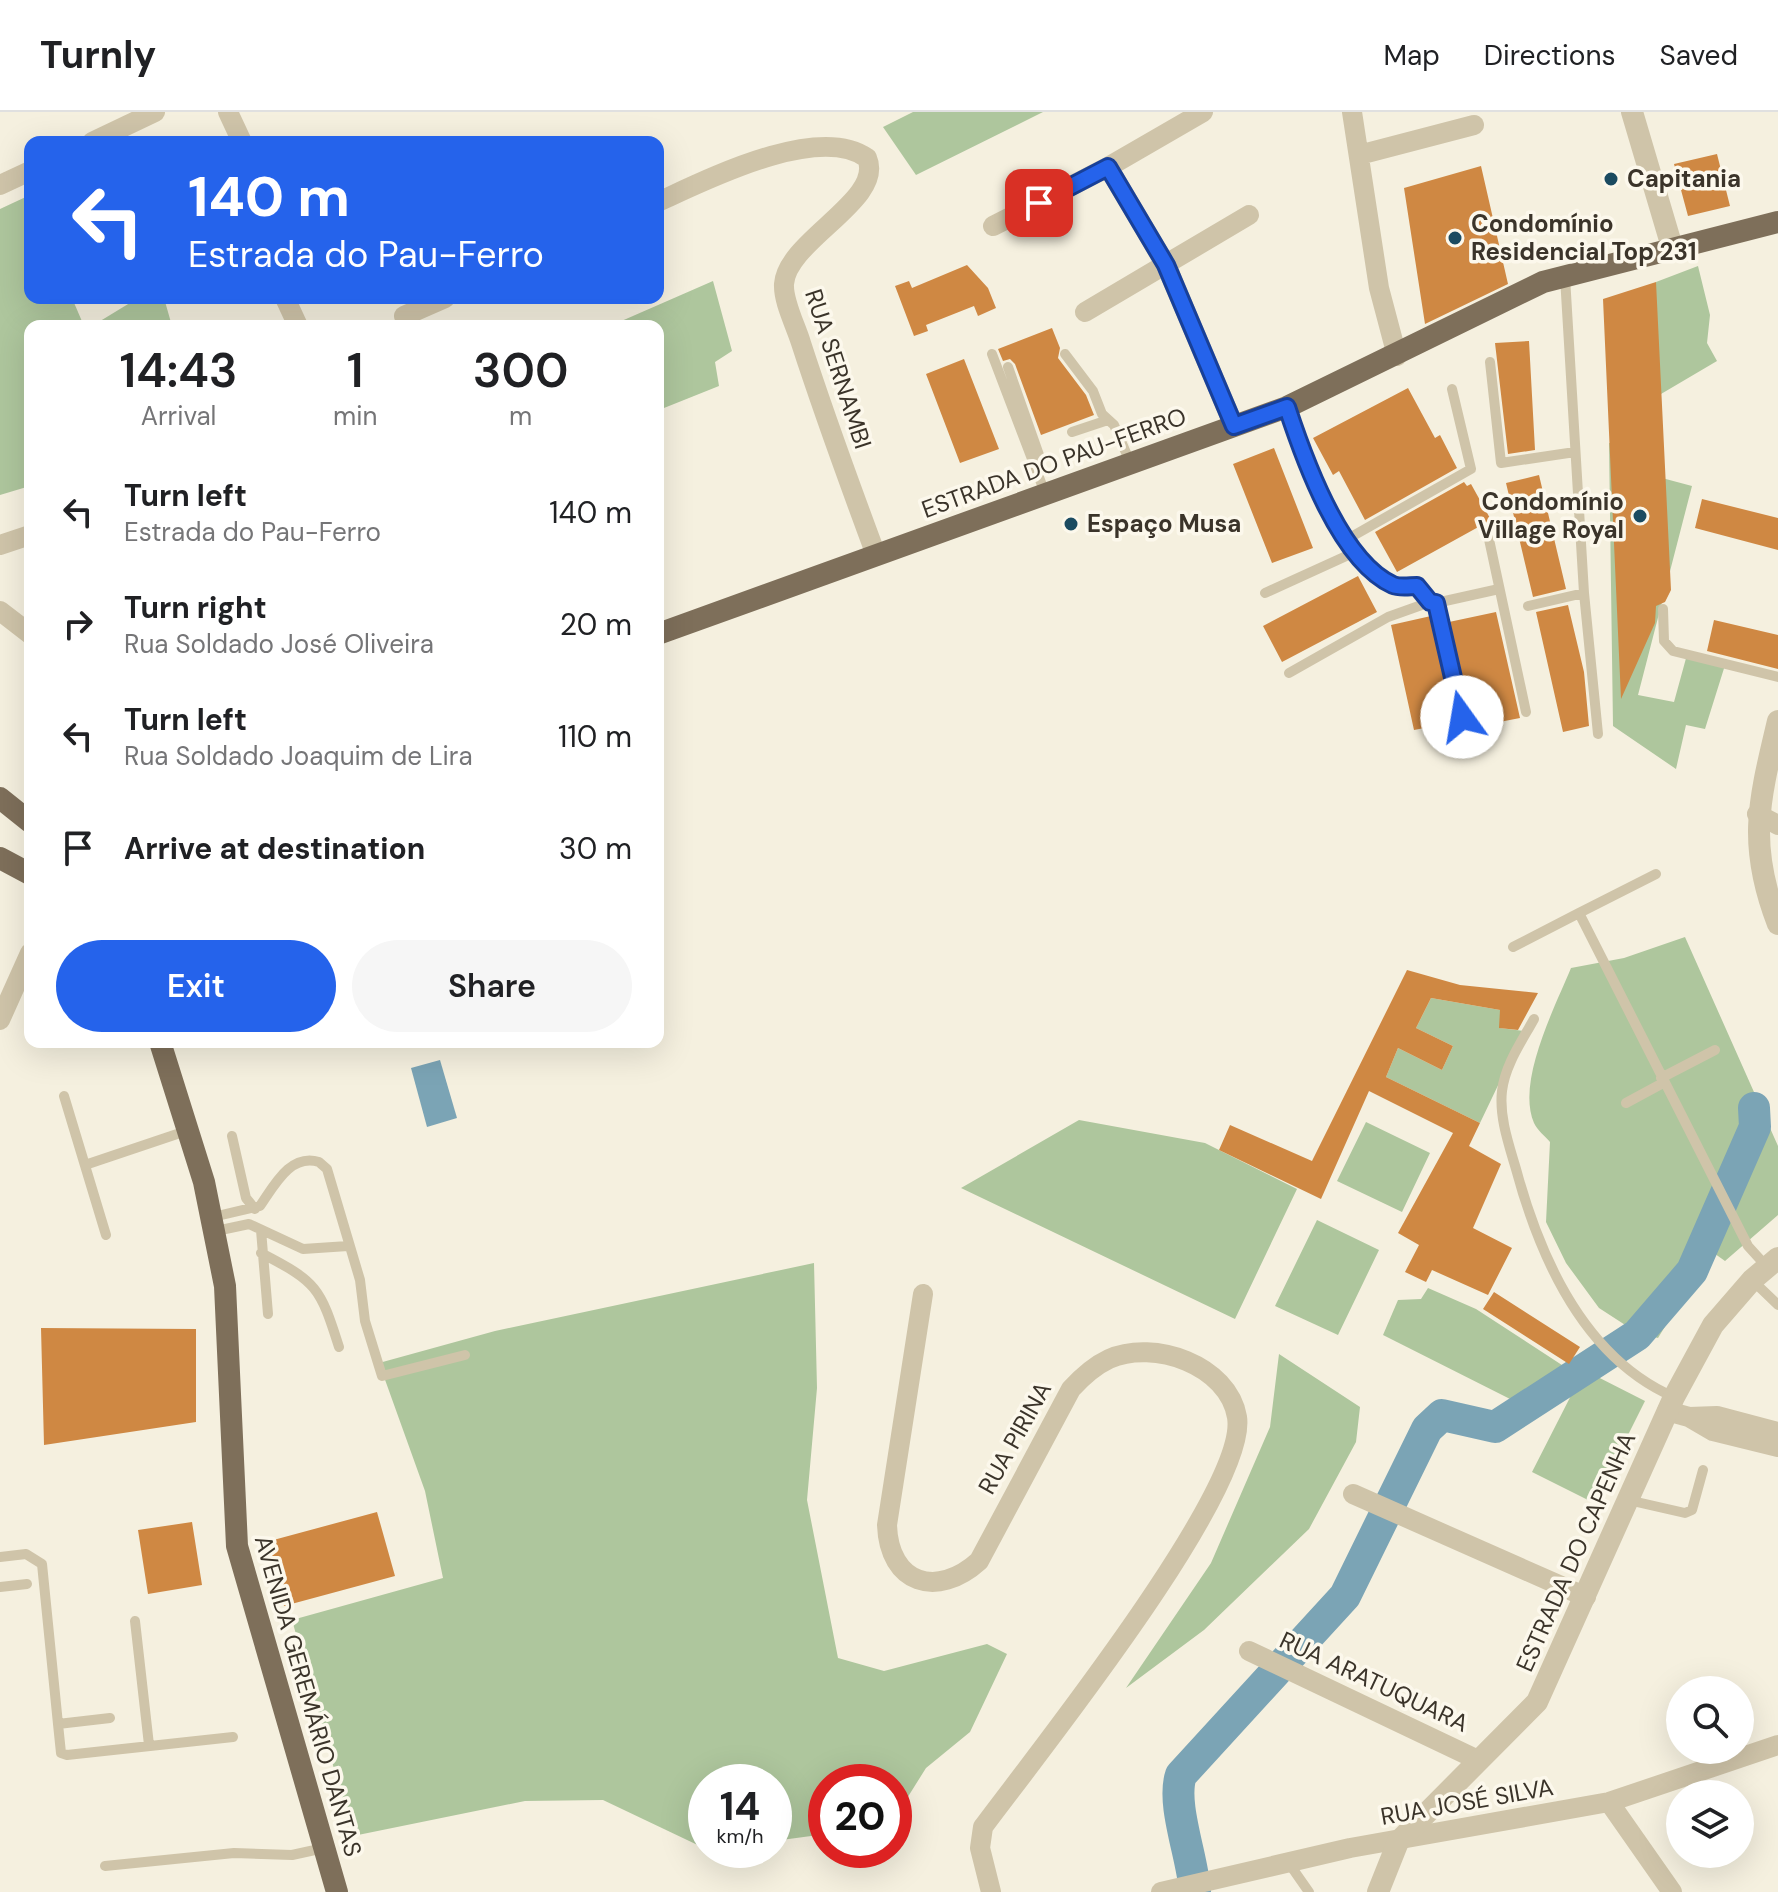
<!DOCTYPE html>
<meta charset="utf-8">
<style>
:root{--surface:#fff;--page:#f6f6f6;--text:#202124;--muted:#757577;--line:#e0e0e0;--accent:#2563eb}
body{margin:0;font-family:"DM Sans",sans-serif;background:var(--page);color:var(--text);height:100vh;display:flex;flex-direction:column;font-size:30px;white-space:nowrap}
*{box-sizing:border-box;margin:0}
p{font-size:26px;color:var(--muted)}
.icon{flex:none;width:44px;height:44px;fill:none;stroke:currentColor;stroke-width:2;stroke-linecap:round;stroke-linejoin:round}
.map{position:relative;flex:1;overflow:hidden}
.details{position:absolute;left:24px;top:208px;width:640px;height:728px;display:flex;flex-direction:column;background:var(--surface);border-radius:16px;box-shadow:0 8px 32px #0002}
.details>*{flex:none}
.hud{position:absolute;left:24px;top:24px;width:640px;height:168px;border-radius:16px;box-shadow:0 8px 32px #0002;background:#2563eb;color:#fff;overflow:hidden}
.buttons{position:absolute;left:1666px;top:1564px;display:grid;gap:16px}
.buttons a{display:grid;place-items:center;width:88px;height:88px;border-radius:50%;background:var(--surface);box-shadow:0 8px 32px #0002;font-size:40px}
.speed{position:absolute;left:688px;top:1652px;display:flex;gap:16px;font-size:40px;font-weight:700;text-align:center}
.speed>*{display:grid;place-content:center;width:104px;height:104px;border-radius:50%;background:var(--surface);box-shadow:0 8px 32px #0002;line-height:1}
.speed small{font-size:20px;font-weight:400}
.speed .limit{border:12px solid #d22;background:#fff;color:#111}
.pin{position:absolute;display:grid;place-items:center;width:68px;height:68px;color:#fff;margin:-34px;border-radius:16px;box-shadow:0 4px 12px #0006}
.me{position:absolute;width:88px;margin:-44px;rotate:347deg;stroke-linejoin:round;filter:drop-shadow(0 0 6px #0008)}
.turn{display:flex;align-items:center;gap:28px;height:168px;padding:0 32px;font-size:36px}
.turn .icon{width:104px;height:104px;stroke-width:2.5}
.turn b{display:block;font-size:56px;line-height:68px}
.eta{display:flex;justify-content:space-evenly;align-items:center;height:136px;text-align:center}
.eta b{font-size:48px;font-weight:600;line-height:56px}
.primary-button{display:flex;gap:16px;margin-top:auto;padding:16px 32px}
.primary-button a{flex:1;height:92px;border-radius:48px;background:var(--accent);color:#fff;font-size:32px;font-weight:600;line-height:92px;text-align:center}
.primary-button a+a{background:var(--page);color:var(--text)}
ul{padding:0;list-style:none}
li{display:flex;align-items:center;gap:24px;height:112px;padding:0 32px}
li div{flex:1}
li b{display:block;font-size:30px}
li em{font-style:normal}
header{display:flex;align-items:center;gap:48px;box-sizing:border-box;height:112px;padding:0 40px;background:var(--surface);border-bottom:2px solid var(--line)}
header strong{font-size:38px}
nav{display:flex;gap:44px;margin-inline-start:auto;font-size:28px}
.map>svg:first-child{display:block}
</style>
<header>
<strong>Turnly</strong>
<nav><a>Map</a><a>Directions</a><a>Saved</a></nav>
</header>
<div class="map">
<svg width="1778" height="1780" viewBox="0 0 1778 1780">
<rect width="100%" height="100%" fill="#f5f0df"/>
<path fill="#aec69d" d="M913 0H1043L916 63 883 15Z
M30 83V186H72L84 214H30V374L0 383V97Z
M1698 154 1710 203 1707 231 1717 249 1661 282 1648 263 1656 170Z
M713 169 732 239 715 250 719 274 664 296 658 312V214H610Z
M138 186H164L172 214H92Z
M1609 331 1656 334 1662 366 1692 374 1638 583 1674 590 1688 539 1726 550 1705 617 1686 613 1676 657 1613 614Z
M1685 825 1778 1034V1103L1725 1149 1711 1139 1658 1226 1636 1220 1599 1196 1566 1151 1546 1110 1550 1030C1545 1024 1537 1018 1534 1011 1516 970 1555 895 1571 856L1624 846Z
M1431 886 1500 898V916L1524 919 1480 1011 1386 965 1398 936 1442 958 1453 934 1416 916Z
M1079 1008 1205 1031 1297 1077 1235 1207 961 1076Z
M1366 1010 1430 1041 1402 1100 1337 1069Z
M1317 1108 1379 1138 1338 1223 1275 1194Z
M814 1151 817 1276 807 1388 838 1546 884 1559 987 1532 1007 1542 970 1620 926 1656 894 1707V1670H826V1722L774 1729V1670H706V1737L603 1688 525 1689 353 1724 292 1508 443 1466 425 1379 379 1251 495 1219Z
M1428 1176 1476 1197 1565 1255 1520 1292 1383 1223 1398 1188 1421 1187Z
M1279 1242 1360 1295 1356 1330 1309 1417 1204 1518 1126 1576 1211 1451 1270 1315Z
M1584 1258 1645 1289 1594 1391 1532 1360Z"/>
<path fill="#7ba4b5" d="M440 948 457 1006 427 1015 411 956Z"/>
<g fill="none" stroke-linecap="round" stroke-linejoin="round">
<path stroke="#7ba4b5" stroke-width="32" d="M1195 1780C1193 1746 1171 1692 1181 1663L1345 1484 1427 1317 1442 1303 1495 1315 1637 1223 1692 1159 1755 1015 1754 996"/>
</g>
<path fill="#cf8843" d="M1717 42 1730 94 1688 104 1674 52Z
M1481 54 1508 172 1425 212 1404 76Z
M967 153 988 176 996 196 978 204 974 194 926 213 928 219 914 224 895 174 909 169 912 176Z
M1656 170 1671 478 1665 490 1656 494 1655 511 1621 587 1603 187Z
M1052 216 1060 236 1058 246 1086 283 1094 303 1041 323 1015 252 1010 247 1003 249 998 237Z
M1529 229 1535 338 1508 342 1495 231Z
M964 247 999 337 960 351 926 262Z
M1408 276 1435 326 1440 323 1457 356 1365 408 1339 359 1333 363 1313 326Z
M1274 336 1313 436 1272 451 1233 352Z
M1539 363 1566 477 1533 485 1506 371Z
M1464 370 1467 374 1471 372 1491 408 1397 460 1375 420Z
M1702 387 1778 406V438L1695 416Z
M1358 464 1377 500 1282 550 1263 514Z
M1568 493 1584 560 1589 614 1563 620 1536 500Z
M1496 500 1520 606 1479 614 1477 605 1470 606 1449 510Z
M1431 504 1456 610 1414 618 1391 513Z
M1714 508 1778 523V557L1707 539Z
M1407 858 1460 873 1538 881 1518 918 1499 916 1500 898 1431 886 1416 916 1453 934 1442 958 1398 936 1386 965 1480 1011 1469 1034 1501 1052 1473 1116 1512 1136 1488 1183 1432 1158 1426 1170 1405 1160 1419 1133 1398 1121 1453 1021 1369 979 1321 1087 1219 1038 1230 1013 1312 1049Z
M1494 1180 1580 1235 1569 1252 1483 1197Z
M41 1216 196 1217V1310L44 1333Z
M377 1400 395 1464 284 1494 266 1430Z
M192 1410 202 1473 148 1482 138 1418Z"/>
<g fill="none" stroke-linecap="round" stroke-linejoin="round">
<path stroke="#cfc4a9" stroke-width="10" d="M1565 165 1584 481 1598 622
M992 242 1045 381
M1065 242 1093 279 1102 302 1114 313 1130 350
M1490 250 1501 351 1575 340
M1008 255 1039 343 1034 353
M1287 295C1304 347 1340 449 1393 473 1400 476 1410 474 1417 474L1430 490 1436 491 1499 477
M1072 320 1108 308
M1487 418 1526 600
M1344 429 1471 357 1452 277
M1265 481 1355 440
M1436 491 1462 605
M1528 494 1584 481
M1663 497 1664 529 1673 539 1778 565
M1289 561 1388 505 1430 490
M1579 801 1656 762
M1513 835 1579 801 1748 1134 1767 1155
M1534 907C1522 929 1505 953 1502 979 1499 1005 1509 1033 1516 1057 1540 1146 1584 1246 1674 1285
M1661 966 1715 938
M64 984 106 1123
M1626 991 1663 971
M232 1024 246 1086 255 1097
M85 1053 189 1018
M213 1105 260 1094C274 1074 290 1041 319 1050L327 1057 360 1168 365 1209 382 1264 465 1243
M261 1118 268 1202
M216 1119 249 1112 303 1137 348 1134
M261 1141C317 1170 320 1175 339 1235
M1752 1168 1778 1193
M1628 1388 1685 1401 1692 1398 1703 1358
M0 1445 26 1442 42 1452 58 1612 110 1606
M0 1475 27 1472
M135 1509 149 1633
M58 1612 61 1641 67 1643 233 1625
M1288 1750 1309 1780
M105 1754 234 1741 292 1743 324 1736"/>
<path stroke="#cfc4a9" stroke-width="20" d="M228 0 242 30
M1352 0 1379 176 1397 244
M92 30 155 0
M1359 43 1474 13
M1108 55 1166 153 1234 314
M0 73 30 59
M658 90C706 68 818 11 867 46 885 88 787 128 784 172 783 190 796 214 801 231 824 302 850 373 876 443
M993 114 1108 55 1203 0
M285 186 298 214
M1085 200 1249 103
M404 204 445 186
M0 433 30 423
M0 499 30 522
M1757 702 1778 713
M0 908 30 841
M923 1182 887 1413C889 1472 937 1487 979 1449L1071 1277C1082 1265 1094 1254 1109 1247 1154 1227 1228 1253 1237 1305 1249 1378 1034 1646 983 1715L980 1736 991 1780
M1667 1299 1689 1305 1713 1319 1778 1335
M1689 1305 1717 1304 1778 1320
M1353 1382 1586 1485
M1249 1539 1478 1648
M1609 1690 1672 1780
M1161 1780 1350 1736 1609 1690 1778 1633"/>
<path stroke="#cfc4a9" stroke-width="22" d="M1632 0 1672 135
M1778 609C1759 689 1747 732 1778 812
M1378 1780 1398 1730 1537 1590 1674 1285 1713 1213 1752 1168 1778 1146"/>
<path stroke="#7e6f5a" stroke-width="22" d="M658 522 1287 295 1543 170 1778 110
M0 686 30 710
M0 746 30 762
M160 930 204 1070 225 1174 237 1434 337 1780"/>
</g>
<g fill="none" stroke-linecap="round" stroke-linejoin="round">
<defs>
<path id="route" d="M1039 91 1108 55 1166 153 1234 314 1287 295C1304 347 1340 449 1393 473 1400 476 1410 474 1417 474L1430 490 1436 491 1462 605"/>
</defs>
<use href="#route" stroke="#184099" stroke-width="20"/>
<use href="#route" stroke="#2563eb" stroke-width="14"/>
</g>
<g fill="#1b4b61" stroke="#fcf8ec" stroke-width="3">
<circle cx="1611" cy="67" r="8"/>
<circle cx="1455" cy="126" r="8"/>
<circle cx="1640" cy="404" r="8"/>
<circle cx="1071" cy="412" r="8"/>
</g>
<g text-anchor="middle" stroke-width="7" stroke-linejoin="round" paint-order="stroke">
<g font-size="24" font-weight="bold" fill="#3b342a" stroke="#fcf8ec" text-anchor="start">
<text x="1627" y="75">Capitania</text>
<text x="1471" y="120">Condomínio<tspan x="1471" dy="28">Residencial Top 231</tspan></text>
<text x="1624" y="398" text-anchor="end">Condomínio<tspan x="1624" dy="28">Village Royal</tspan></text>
<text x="1087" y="420">Espaço Musa</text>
</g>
<g font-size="24" fill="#3b342a" stroke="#fcf8ec">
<text transform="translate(838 257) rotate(72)" y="8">RUA SERNAMBI</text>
<text transform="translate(1054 351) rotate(-20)" y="8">ESTRADA DO PAU-FERRO</text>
<text transform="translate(1015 1326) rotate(-61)" y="8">RUA PIRINA</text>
<text transform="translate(1576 1440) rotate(-66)" y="8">ESTRADA DO CAPENHA</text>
<text transform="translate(1374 1570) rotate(25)" y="8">RUA ARATUQUARA</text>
<text transform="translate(308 1584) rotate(74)" y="8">AVENIDA GEREMÁRIO DANTAS</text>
<text transform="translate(1467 1690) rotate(-10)" y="8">RUA JOSÉ SILVA</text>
</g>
</g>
</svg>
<div class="buttons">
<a><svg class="icon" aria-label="search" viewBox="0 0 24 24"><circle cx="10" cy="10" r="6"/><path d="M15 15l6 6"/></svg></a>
<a><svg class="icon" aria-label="layers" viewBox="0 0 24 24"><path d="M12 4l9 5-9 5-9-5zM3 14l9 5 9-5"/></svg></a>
</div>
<div class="speed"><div>14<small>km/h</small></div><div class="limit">20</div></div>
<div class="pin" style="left:1039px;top:91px;background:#d93025"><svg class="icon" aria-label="arrive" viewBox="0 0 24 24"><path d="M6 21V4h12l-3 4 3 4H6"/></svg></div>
<svg class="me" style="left:1462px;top:605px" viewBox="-20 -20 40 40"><circle r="19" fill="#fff"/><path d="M0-13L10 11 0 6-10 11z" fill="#2563eb"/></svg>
<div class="hud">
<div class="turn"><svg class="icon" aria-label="left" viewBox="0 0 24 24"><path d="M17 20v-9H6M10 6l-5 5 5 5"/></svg><div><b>140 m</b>Estrada do Pau-Ferro</div></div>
</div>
<section class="details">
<div class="eta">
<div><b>14:43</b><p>Arrival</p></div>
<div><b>1</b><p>min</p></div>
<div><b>300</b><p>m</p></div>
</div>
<ul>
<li><svg class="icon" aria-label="left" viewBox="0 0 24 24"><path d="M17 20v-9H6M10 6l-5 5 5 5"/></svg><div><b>Turn left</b><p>Estrada do Pau-Ferro</p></div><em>140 m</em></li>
<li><svg class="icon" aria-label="right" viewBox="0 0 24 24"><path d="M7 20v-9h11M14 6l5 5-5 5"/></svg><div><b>Turn right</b><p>Rua Soldado José Oliveira</p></div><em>20 m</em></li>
<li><svg class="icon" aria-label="left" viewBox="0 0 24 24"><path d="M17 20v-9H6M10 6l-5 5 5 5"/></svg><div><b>Turn left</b><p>Rua Soldado Joaquim de Lira</p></div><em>110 m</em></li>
<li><svg class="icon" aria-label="arrive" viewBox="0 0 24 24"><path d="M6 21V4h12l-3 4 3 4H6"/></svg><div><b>Arrive at destination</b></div><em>30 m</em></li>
</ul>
<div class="primary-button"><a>Exit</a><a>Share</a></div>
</section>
</div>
